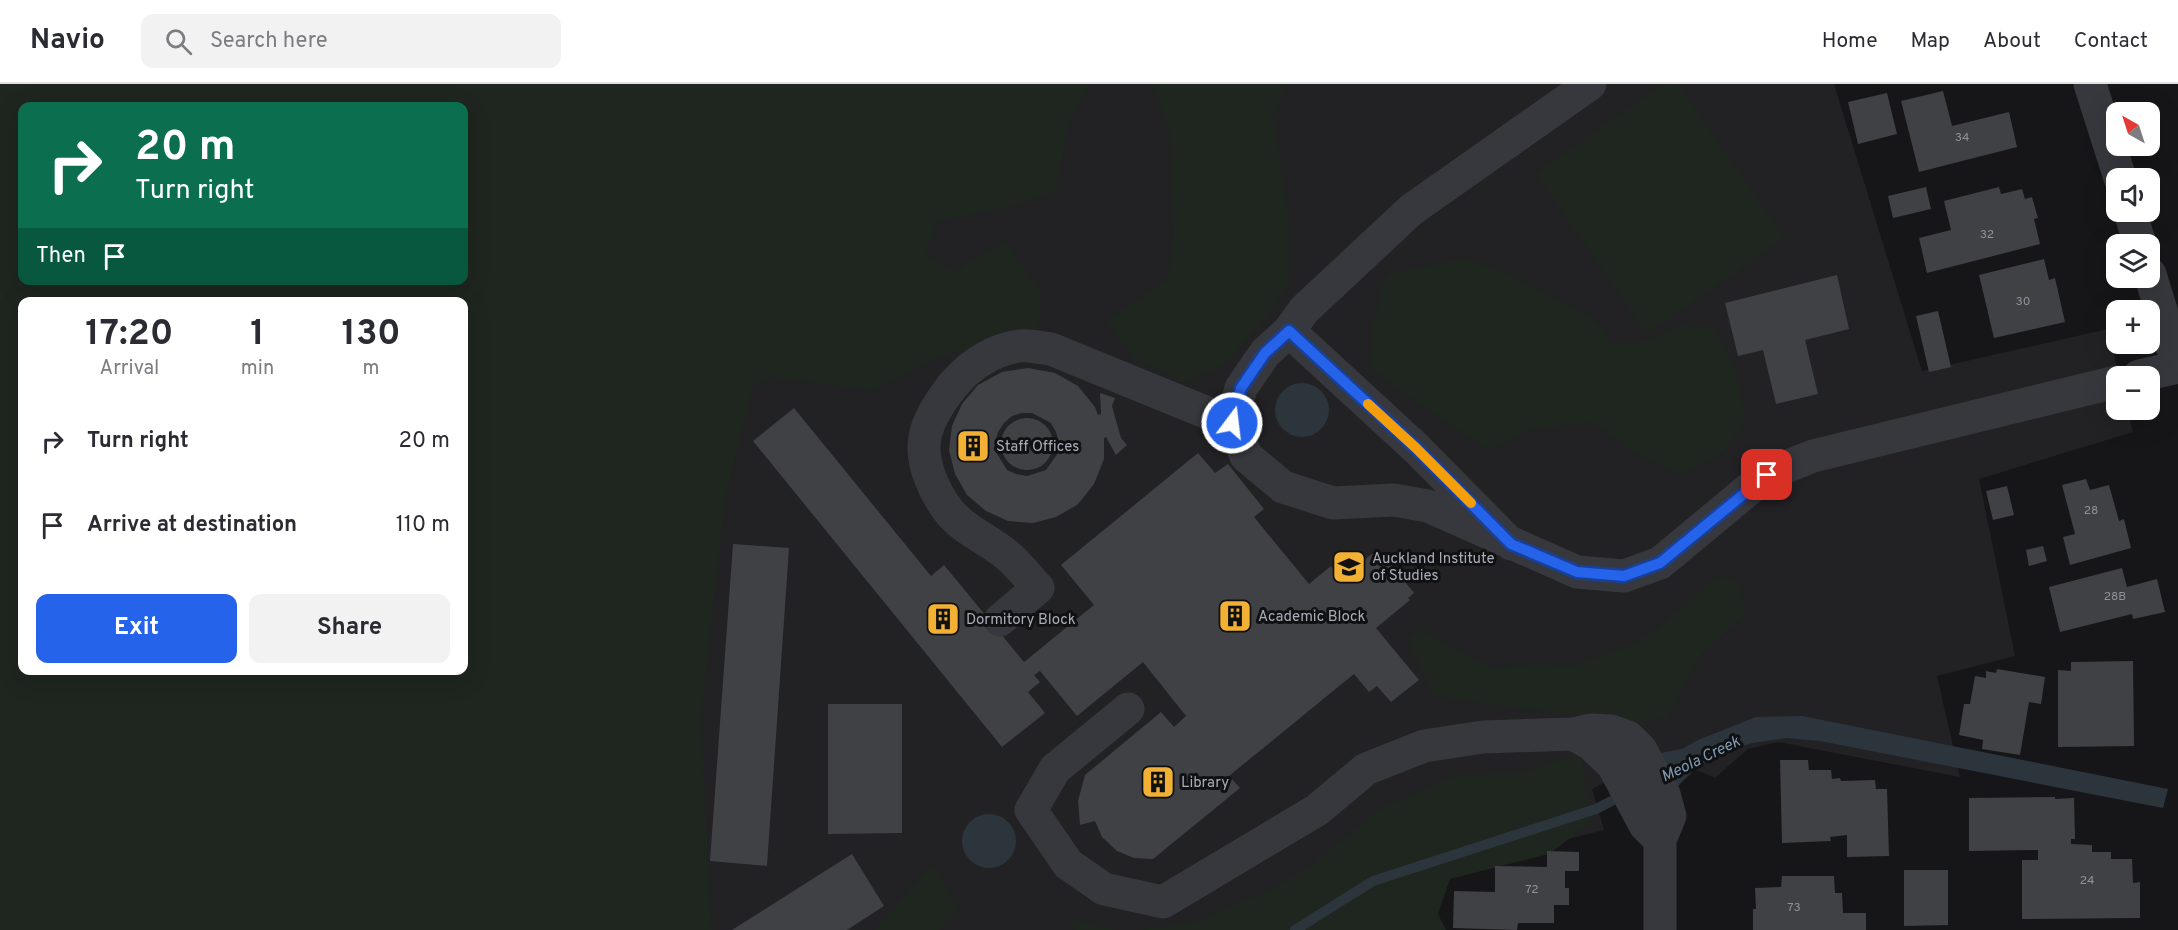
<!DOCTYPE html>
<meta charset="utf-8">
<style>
:root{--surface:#fff;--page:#f2f2f3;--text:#2b2b33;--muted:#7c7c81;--line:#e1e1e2;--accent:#2563eb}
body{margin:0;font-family:Overpass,sans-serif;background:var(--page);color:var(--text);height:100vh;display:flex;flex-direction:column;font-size:22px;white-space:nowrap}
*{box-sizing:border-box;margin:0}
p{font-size:20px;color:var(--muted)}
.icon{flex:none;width:33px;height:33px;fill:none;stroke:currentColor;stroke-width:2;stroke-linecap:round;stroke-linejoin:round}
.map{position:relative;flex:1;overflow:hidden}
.side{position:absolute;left:18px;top:213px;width:450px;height:378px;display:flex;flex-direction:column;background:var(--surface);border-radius:12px;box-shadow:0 6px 24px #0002}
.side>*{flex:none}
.top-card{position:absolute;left:18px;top:18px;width:450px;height:183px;border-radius:12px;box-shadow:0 6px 24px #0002;background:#0b6e4f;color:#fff;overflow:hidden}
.needle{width:39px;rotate:321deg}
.fabs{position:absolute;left:2106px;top:18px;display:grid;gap:12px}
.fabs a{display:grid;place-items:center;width:54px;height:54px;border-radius:12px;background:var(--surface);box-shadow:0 6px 24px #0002;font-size:30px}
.pin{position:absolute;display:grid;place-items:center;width:51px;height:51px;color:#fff;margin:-26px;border-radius:12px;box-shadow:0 3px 9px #0006}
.me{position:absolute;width:66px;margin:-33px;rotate:15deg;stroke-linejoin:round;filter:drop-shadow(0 0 4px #0008)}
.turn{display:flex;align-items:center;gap:21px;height:126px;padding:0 18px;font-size:27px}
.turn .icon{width:78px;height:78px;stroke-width:2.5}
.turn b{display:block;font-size:42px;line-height:51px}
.then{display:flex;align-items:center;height:57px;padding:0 18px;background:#0003;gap:12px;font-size:22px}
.eta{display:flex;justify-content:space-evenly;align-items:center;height:102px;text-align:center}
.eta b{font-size:36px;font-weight:700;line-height:42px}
.action{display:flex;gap:12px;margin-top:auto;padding:12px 18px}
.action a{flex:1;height:69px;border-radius:12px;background:var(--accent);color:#fff;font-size:24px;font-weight:700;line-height:69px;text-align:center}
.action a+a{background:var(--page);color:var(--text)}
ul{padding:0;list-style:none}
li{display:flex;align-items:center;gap:18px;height:84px;padding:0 18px}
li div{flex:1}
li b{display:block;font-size:22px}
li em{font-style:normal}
header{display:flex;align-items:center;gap:36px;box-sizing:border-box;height:84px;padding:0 30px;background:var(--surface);border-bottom:2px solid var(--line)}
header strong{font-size:28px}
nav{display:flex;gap:33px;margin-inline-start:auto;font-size:21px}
.search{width:420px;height:54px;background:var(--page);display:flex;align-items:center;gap:15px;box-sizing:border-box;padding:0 21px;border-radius:12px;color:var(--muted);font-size:22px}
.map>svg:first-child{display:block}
</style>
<header>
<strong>Navio</strong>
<div class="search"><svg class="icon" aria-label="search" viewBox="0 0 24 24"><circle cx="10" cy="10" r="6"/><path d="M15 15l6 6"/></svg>Search here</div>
<nav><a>Home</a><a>Map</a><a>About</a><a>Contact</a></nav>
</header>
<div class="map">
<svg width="2178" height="846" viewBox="0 0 2178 846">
<rect width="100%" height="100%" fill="#161618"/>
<path fill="#222225" d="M1047 0H1834L1922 287 2108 245 2119 292H2116V326H2127L2133 348 1979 395 2015 572 1937 592 1960 693 1778 658 1748 665 1715 694 1660 670 1592 705 1604 746 1436 788 1313 846H707L670 683 768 62Z"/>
<path fill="#1e261f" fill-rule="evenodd" d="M0 0H1090L1068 43 1056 107 1007 124 938 137 926 170 954 187 1005 157 1041 207 1039 250 940 272 874 307 769 293 752 305 726 410 701 635 712 846H0ZM22 22H464V196H22ZM22 218H464V586H22Z
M1152 0H1287L1273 34 1284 98 1289 140 1290 196 1271 227 1225 281 1185 299 1133 275 1107 237 1167 195 1174 153 1169 43Z
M1663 0H1678L1785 154 1647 250 1535 89Z
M1466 174 1511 191 1594 234 1614 261 1640 259 1683 241 1714 245 1736 286 1746 337 1725 367 1683 391 1641 373 1593 338 1533 345 1489 366 1429 327 1370 284 1372 241 1387 190Z
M1717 492 1737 495 1746 530 1701 571 1667 633 1638 638 1530 626 1433 612 1408 556 1419 544 1471 574 1492 583 1533 580 1571 582 1632 561 1666 538Z
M1582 668 1589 740 1549 770 1450 795 1438 830 1446 846H1139L1197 837 1265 808 1312 781 1379 725 1458 691 1522 689Z
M931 780 960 825 938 846H875Z
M1071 834 1115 846H1075Z"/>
<path fill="#2c353c" d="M1275 326a27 27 0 1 1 54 0a27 27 0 1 1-54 0Z
M1802 632 2168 705 2163 724 1820 657 1786 654 1752 659 1718 671 1697 683 1677 703 1660 669 1682 665 1698 656 1756 633Z
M962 757a27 27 0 1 1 54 0a27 27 0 1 1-54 0Z"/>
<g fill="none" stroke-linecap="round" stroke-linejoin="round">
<path stroke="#2c353c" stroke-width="10" d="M1295 846 1373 797 1596 725 1625 710"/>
</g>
<path fill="#404145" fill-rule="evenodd" d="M1943 7 1952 42 2009 28 2017 63 1919 88 1901 17Z
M1887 9 1897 50 1858 60 1848 18Z
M1926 103 1931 125 1893 134 1888 112Z
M1999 103 2001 110 2022 105 2025 115 2032 113 2038 134 2034 135 2040 160 1927 189 1919 154 1951 146 1944 117Z
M2044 175 2049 196 2055 194 2065 238 1994 254 1979 191Z
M1837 191 1849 245 1805 256 1818 310 1776 320 1763 266 1738 272 1725 219Z
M1938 227 1951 283 1929 288 1916 232Z
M1028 284 1055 289 1078 302 1095 323 1098 331 1101 330 1100 309 1115 314 1112 322 1115 333 1121 354 1127 361 1116 371 1106 353 1104 354V375L1094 400 1083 414 1077 421 1056 433 1033 439 1008 437 986 427 967 411 955 390 949 366 952 342 962 320 978 301 1002 288ZM1022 329H1032L1051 339 1056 348 1059 359 1058 369 1046 386 1027 392 1016 390 1007 386 996 368 995 358 998 348 1004 339 1012 332Z
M794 324 931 492 944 481 1024 578 1094 521 1061 481 1198 369 1215 389 1228 380 1264 425 1254 433 1309 500 1331 482 1341 495 1378 465 1414 509 1408 514 1410 516 1376 544 1419 596 1391 618 1377 602 1369 608 1354 590 1229 692 1240 704 1153 775 1134 774 1117 767 1102 753 1095 737 1080 741 1078 717 1085 691 1161 628 1174 643 1186 632 1143 578 1077 632 1040 587 1034 591 1040 598 1028 608 1045 629 1002 663 753 357Z
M1001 360a26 26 0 1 1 52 0a26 26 0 1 1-52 0Z
M2086 395 2090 406 2109 401 2119 437 2124 435 2131 464 2070 481 2063 453 2075 450 2062 401Z
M2007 402 2014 431 1993 436 1986 407Z
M733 460 789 464 767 782 710 777Z
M2043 462 2047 477 2029 482 2026 466Z
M2122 484 2127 503 2157 495 2165 528 2133 535 2132 530 2060 548 2049 503Z
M2133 577 2134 662 2058 663V586L2071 587V578Z
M1997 585 2045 593 2041 620 2029 618 2020 671 1982 665 1983 656 1959 651 1964 620H1970L1975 592 1986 594V587L1996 589Z
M828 620H902V749L828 750Z
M1780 676H1808L1809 686H1831L1832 695 1840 694 1841 697 1875 696 1876 705H1887L1889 772 1847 773V751L1830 753 1831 757 1782 759Z
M2055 713V715L2074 714 2075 755H2071V760L2092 761V768H2111V775H2132L2133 799 2140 798V834L2022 835V776H2038V766L1969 767V714Z
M1547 767 1579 768V787H1565V804H1569V821H1554V839H1518L1517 846 1453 844 1454 807 1495 808V782L1547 783Z
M852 770 884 822 847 846H732Z
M1904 786H1948V841L1904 842Z
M1782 792H1834L1835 809H1842L1843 829H1866V846H1753V825H1756L1755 804 1781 803Z"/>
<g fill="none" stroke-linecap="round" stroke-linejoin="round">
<path stroke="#37383d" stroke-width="33" d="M2090 0 2120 94
M2130 128 2140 160
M2150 190 2178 282
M1289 247 1304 226 1411 126 1590 0
M2139 292 2178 283
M1511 460 1416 364 1289 247 1265 269 1241 304 1232 339 1246 372 1283 403 1333 419 1394 416 1428 422 1577 488 1624 492 1660 479 1766 391 1813 372 2116 298
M1000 536 1038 504C1028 493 1018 480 1007 471 989 456 966 447 951 430 935 410 920 379 925 353 928 336 942 315 953 301 970 281 992 266 1019 262 1029 261 1041 264 1051 265L1232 339
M1128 625 1055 685 1031 726 1068 780 1104 805 1163 818 1317 726 1366 685 1424 662 1483 653 1573 650 1590 646 1611 647 1628 653 1641 666 1664 710 1670 732 1660 756V846
M1573 650 1591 660 1613 681 1645 741 1660 756"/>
</g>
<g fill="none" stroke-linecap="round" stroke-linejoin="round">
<defs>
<path id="route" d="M1232 339 1241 304 1265 269 1289 247 1416 364 1511 460 1577 488 1624 492 1660 479 1767 391"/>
</defs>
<use href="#route" stroke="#184099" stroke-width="15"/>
<use href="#route" stroke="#2563eb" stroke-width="10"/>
<path stroke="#f59e0b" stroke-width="10" d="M1368 320 1416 364 1471 419"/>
</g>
<defs>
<symbol id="building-square" viewBox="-11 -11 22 22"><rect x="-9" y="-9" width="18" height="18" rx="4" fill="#f2b134" stroke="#111113"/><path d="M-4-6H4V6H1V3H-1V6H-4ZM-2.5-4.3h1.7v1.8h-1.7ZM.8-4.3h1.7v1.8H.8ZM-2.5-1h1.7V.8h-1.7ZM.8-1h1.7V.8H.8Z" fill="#111"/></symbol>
<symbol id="university-square" viewBox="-11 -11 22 22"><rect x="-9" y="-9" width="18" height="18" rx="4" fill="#f2b134" stroke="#111113"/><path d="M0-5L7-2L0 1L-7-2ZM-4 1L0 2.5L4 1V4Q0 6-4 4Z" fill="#111"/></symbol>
</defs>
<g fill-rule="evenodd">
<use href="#building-square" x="954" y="343" width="38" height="38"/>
<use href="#university-square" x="1330" y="464" width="38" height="38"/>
<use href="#building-square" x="1216" y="513" width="38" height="38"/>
<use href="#building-square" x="924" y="516" width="38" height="38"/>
<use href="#building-square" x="1139" y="679" width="38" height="38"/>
</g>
<g text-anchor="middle" stroke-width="6" stroke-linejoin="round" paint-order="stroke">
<g font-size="12" fill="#8e929b">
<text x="1962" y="57">34</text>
<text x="1987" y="154">32</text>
<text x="2023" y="221">30</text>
<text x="2091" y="430">28</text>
<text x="2115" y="516">28B</text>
<text x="2087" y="800">24</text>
<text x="1532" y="809">72</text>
<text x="1794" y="827">73</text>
</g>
<g font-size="15" fill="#a8adb8" stroke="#111113" text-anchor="start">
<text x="996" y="367">Staff Offices</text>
<text x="1372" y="479">Auckland Institute<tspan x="1372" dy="17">of Studies</tspan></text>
<text x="1258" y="537">Academic Block</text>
<text x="966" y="540">Dormitory Block</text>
<text x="1181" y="703">Library</text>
</g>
<g font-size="16" font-style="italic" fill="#7f9bb3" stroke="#111113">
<text transform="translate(1700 674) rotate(-26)" y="6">Meola Creek</text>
</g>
</g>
</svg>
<div class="fabs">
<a><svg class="needle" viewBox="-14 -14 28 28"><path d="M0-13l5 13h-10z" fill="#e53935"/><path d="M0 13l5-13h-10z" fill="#7c7c81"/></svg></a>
<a><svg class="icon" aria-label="sound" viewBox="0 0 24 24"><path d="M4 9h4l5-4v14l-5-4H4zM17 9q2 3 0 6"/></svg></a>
<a><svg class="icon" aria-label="layers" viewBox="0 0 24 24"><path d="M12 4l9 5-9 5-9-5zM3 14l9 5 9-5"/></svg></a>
<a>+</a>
<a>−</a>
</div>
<div class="pin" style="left:1767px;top:391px;background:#d93025"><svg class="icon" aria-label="arrive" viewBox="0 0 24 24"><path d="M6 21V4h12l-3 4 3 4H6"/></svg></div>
<svg class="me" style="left:1232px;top:339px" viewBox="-20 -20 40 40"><circle r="17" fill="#2563eb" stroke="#fff" stroke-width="3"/><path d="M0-11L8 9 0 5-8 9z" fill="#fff"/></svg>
<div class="top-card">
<div class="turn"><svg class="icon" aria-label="right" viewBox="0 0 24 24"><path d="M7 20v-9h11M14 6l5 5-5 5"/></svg><div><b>20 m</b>Turn right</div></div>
<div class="then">Then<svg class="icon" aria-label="arrive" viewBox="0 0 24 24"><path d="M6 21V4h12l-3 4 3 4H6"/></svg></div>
</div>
<section class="side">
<div class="eta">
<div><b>17:20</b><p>Arrival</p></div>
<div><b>1</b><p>min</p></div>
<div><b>130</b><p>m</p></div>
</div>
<ul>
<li><svg class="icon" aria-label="right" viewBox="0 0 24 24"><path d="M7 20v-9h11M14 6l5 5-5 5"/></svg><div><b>Turn right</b></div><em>20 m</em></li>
<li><svg class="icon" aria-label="arrive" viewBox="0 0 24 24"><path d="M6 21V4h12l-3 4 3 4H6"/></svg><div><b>Arrive at destination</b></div><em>110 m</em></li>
</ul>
<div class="action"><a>Exit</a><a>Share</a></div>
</section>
</div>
